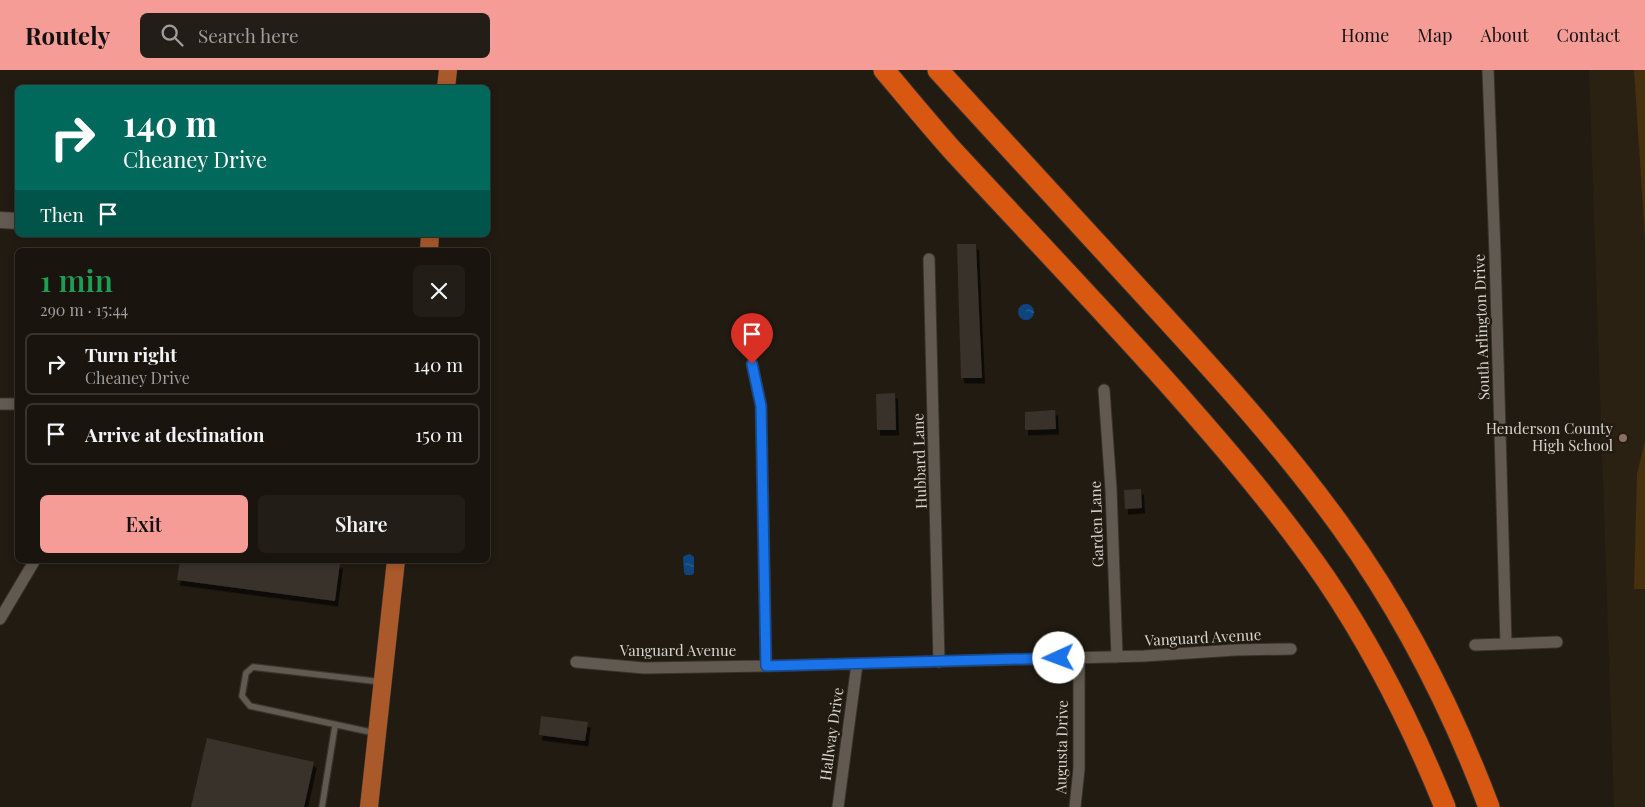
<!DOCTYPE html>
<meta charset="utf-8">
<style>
:root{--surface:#19140e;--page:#221d17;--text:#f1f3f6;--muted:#9f9e9e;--line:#37332e;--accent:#f59c96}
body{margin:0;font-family:"Playfair Display",serif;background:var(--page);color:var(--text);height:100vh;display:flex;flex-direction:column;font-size:19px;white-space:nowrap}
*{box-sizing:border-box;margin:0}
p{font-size:16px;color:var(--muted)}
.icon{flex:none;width:28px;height:28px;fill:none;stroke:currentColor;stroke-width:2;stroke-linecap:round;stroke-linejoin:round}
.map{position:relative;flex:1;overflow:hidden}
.drawer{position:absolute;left:15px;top:178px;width:475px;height:315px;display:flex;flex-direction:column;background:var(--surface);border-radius:8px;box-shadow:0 2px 8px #0003,0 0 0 1px var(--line)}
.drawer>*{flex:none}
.top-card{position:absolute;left:15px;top:15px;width:475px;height:152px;border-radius:8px;box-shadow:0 2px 8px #0003,0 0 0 1px var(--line);background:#00695c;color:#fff;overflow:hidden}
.pin{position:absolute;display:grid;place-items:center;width:42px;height:42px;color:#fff;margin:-51px -21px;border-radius:50% 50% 50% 0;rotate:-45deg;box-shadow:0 0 5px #0007}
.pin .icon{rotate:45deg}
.me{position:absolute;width:55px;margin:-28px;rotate:268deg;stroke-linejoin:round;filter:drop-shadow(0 0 4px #0008)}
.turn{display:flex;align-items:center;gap:18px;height:105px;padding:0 25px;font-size:22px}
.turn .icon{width:65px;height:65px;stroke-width:2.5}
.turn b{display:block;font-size:35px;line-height:42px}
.then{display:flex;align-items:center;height:48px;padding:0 25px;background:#0003;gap:10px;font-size:19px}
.round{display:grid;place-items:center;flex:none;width:52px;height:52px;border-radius:8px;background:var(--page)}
.headline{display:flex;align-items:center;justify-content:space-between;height:85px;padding:0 25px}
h1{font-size:30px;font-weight:600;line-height:38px;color:#1e9e55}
.cta{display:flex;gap:10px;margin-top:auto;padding:10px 25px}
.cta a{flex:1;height:58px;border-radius:8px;background:var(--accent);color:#111;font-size:20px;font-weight:600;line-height:58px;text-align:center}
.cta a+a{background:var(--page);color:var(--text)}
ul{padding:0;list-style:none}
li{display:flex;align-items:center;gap:15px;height:62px;margin:0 10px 8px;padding:0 15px;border:2px solid var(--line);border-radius:8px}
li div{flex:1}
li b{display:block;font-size:19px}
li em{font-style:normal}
header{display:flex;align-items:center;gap:30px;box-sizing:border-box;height:70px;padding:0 25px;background:var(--accent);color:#111}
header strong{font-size:24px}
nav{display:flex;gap:28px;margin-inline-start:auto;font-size:18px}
.search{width:350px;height:45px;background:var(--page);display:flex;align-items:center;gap:12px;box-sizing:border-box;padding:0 18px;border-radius:8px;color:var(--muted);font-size:19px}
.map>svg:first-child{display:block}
</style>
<header>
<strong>Routely</strong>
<div class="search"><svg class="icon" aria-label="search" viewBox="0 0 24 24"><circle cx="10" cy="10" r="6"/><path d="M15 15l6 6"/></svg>Search here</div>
<nav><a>Home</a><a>Map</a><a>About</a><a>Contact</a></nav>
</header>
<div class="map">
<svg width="1645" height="737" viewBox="0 0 1645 737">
<defs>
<pattern id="water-ripples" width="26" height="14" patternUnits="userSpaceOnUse" patternTransform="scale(1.25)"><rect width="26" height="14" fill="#0e457f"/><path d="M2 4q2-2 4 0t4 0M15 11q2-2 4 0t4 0" fill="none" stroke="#305f90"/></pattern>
<filter id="shadow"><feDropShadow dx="3" dy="5.5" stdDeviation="0" flood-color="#0009"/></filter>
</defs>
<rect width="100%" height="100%" fill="#211b12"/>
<path fill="#2b2112" d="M1589 0H1645V737H1614Z"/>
<path fill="#47300e" d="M1634 0H1645V169Z
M1645 371V519H1634L1637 404Z"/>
<path fill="url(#water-ripples)" d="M1018 242a8 8 0 1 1 16 0a8 8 0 1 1-16 0Z
M690 484 694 487V503L692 505H686L684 503 683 487 686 485Z"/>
<path fill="#393229" filter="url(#shadow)" d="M957 174H976L982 308H961Z
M895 323 896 360H877L876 324Z
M1055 340 1056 359 1025 360V342Z
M1141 419 1142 438 1125 439 1124 420Z
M180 490H319L340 493 335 531 177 510Z
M541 646 588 652 585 671 539 665Z
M207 668 314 692 304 737H191Z"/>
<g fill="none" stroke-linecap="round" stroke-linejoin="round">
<defs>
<path id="lane" d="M375 663 250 636 242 626 246 603 253 597 382 612
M322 737 335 656"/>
<path id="street" d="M1488 0 1495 184 1506 574
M929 189 939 592
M752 294 761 336 766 596
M1104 320 1111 419 1117 587
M0 334H18
M0 549 35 490
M1475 575 1557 572
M576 592 644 598 766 596 1144 586 1235 580 1291 579
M838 737 857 594
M1075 737 1079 699V588"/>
<path id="secondary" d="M0 150 18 151"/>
<path id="primary" d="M446 18 448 0
M429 180 430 165
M369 737 396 490"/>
<path id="highway" d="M884 0C907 27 930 55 954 82 1027 161 1102 239 1173 319 1227 380 1280 442 1326 509 1374 580 1413 658 1445 737
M938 0C1008 77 1079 153 1149 230 1216 303 1284 377 1342 458 1403 543 1452 639 1489 737"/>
</defs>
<use href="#lane" stroke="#38332f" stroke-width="8"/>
<use href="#street" stroke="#38332f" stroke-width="13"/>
<use href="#secondary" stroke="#38332f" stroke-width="18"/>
<use href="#primary" stroke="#38332f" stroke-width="19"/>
<use href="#highway" stroke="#38332f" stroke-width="23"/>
<use href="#lane" stroke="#625a50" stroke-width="5.5"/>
<use href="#street" stroke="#625a50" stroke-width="11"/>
<use href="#secondary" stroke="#625a50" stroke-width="16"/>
<use href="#primary" stroke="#a9592a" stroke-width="18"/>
<use href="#highway" stroke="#d85811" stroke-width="21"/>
</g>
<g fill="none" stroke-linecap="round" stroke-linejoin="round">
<defs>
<path id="route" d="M752 294 761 336 766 596 1059 588"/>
</defs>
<use href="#route" stroke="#114b97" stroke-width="12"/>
<use href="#route" stroke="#1a73e8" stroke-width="9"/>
</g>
<circle fill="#8d6e63" stroke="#211b12" stroke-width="2" cx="1623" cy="368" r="5"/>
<g text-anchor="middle" stroke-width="5" stroke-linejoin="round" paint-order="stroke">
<g font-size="15" fill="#d8d4ce" stroke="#211b12">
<text transform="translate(1482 257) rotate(-92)" y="5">South Arlington Drive</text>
<text transform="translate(920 391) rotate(-92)" y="5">Hubbard Lane</text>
<text transform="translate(1097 454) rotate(-92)" y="5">Garden Lane</text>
<text transform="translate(1203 568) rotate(-3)" y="5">Vanguard Avenue</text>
<text x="678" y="586">Vanguard Avenue</text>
<text transform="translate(832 664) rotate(-82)" y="5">Hallway Drive</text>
<text transform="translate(1062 677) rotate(-89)" y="5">Augusta Drive</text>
</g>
<g font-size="15" fill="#d8d4ce" stroke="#211b12" text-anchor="end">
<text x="1613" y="364">Henderson County<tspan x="1613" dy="17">High School</tspan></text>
</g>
</g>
</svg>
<div class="pin" style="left:752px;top:294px;background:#d93025"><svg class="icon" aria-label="arrive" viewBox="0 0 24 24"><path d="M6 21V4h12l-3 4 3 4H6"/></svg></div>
<svg class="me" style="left:1059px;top:588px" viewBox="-20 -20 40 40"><circle r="19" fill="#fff"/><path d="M0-13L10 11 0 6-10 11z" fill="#1a73e8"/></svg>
<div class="top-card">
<div class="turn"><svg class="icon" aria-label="right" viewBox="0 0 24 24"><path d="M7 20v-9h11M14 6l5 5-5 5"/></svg><div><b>140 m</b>Cheaney Drive</div></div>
<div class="then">Then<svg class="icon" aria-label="arrive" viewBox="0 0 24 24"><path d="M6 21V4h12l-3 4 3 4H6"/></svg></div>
</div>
<section class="drawer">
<div class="headline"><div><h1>1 min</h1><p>290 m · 15:44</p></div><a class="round"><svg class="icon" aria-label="close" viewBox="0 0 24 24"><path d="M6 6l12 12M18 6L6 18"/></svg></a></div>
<ul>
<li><svg class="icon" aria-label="right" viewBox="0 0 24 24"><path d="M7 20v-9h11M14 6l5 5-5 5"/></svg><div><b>Turn right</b><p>Cheaney Drive</p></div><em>140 m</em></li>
<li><svg class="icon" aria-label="arrive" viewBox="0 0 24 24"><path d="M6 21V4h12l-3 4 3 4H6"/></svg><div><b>Arrive at destination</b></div><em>150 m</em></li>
</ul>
<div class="cta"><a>Exit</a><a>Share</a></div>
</section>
</div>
